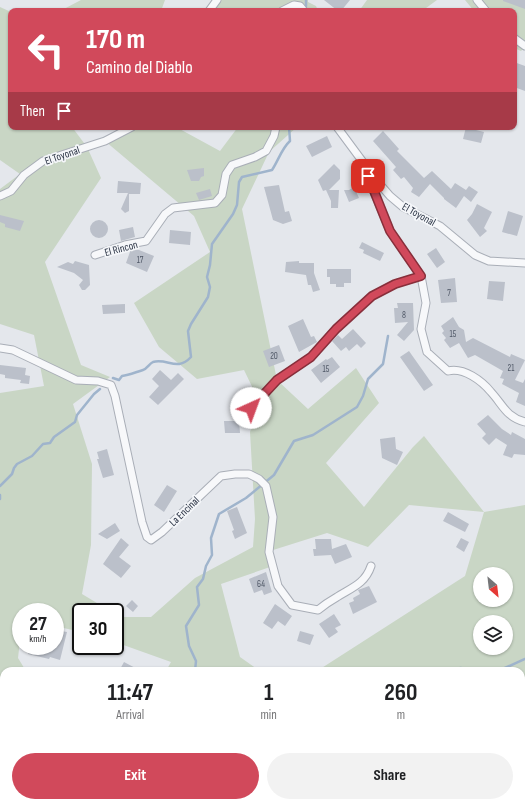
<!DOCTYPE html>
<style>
:root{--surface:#fff;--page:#f2f2f2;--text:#202124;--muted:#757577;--accent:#d1495b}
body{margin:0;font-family:"Sofia Sans Condensed",sans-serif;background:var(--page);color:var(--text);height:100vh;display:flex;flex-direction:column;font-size:15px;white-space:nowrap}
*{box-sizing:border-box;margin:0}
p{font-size:13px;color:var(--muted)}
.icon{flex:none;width:22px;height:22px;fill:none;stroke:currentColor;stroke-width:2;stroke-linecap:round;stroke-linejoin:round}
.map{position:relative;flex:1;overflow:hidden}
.drawer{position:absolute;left:0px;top:667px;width:525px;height:140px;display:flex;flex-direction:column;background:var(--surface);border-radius:12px 12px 0 0;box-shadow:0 1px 3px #0004}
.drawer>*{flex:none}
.top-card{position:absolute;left:8px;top:8px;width:509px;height:122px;border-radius:8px;box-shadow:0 1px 3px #0004;background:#d1495b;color:#fff;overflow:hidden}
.needle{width:26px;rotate:152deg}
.fabs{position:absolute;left:473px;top:567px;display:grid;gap:8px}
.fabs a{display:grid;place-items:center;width:40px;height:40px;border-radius:50%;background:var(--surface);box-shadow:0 1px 3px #0004;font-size:20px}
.speed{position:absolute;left:12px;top:603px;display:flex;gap:8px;font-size:20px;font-weight:700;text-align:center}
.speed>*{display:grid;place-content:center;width:52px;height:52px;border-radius:50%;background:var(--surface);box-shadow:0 1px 3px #0004;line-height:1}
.speed small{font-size:10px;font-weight:400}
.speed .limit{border:2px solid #111;border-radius:6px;background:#fff;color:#111}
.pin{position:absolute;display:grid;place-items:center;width:34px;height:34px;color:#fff;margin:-17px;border-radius:8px;box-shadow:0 2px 6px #0006}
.me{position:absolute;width:44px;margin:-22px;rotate:43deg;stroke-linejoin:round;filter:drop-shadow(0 0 3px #0008)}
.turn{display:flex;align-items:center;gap:14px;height:84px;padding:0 12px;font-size:18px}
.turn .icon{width:52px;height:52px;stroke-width:2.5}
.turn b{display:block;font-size:28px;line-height:34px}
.then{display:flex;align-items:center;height:38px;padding:0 12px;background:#0003;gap:8px;font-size:15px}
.eta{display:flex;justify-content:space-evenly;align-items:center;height:68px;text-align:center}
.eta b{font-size:24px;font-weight:700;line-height:28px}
.primary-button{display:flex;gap:8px;margin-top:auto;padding:8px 12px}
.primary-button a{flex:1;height:46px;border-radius:24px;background:var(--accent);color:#fff;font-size:16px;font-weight:700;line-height:46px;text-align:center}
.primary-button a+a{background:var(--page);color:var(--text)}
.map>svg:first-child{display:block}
</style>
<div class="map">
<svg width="525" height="807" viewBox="0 0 525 807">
<rect width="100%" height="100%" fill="#e4e7ec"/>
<path fill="#c9d6c5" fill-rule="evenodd" d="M81 0H165L161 11H60Z
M217 0H308V2L316 6 318 11H209Z
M367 0H437L422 11H359Z
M465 0H525V47L521 51 514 48V11H474Z
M0 7 11 12V127H72L87 147 101 178 45 262 81 365 110 377 73 404 92 464 91 545 82 594 112 612H81V632L55 626V612H21V632L18 658 26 671H4V791L0 789V393L44 386 34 335 0 324V189L20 174 0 160Z
M132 127H176L220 151 238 127H297L269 152 242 209 277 380 308 409 356 368 379 403 326 463 364 507 413 447 424 436 484 512 525 505V722H521V671H317L465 576 484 512 409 505 368 547 327 533 270 551 273 566 221 584 240 657 260 671H166L171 662 115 642V614L121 617H151L195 578 253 547 255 519 250 432 259 401 244 370 197 379 159 347 134 303 210 252 194 216 105 141ZM480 574H506V600H480ZM480 622H506V648H480Z
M44 803H442L444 807H47Z"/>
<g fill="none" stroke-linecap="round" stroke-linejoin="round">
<path stroke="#9fb4cc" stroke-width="2.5" d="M304 9 306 6V0
M113 378 119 380 122 376C129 375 136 372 143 370 147 369 149 364 153 362 168 358 177 372 191 357L188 331 191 324 208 297 210 287 207 277 210 265 212 244 233 214 237 205 239 182 242 177 272 170C278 161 282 148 290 141L289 127
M0 486 12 474 14 468 17 464 32 456 43 444 50 443 54 437 75 422 77 415 94 394 100 389
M0 495V499
M195 671 196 661 189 646 186 626 199 605 197 587 203 579 206 566 212 555 211 538 219 514 246 498 274 475 294 441 313 435 357 407 363 396 368 379 383 364 388 336
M458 671 460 668 493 671
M498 671 525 659
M0 733 4 741
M53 803 56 807
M126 807 133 803
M339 807 340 803"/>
</g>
<path fill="#bbc0ca" d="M324 0H350L341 11H338Z
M503 0H525V9L503 1Z
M514 62 525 66V91L514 87Z
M466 127H477L476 130 484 132 481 143 463 139Z
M383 131 399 149 397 151 424 178 432 171 451 189 455 183 466 190 469 186 478 192 471 202 464 196 456 208 444 199V198L430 184 419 197 411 192 413 188 404 177 401 179 393 170 396 167 373 141Z
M327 136 332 147 312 157 306 146Z
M334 164 340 170V179L329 190H339L338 208H331V201L326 190 323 191 318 180Z
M204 168V176L201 177 199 181H191L187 170Z
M118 181 141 183 140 194H129V211L125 213 121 209 128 193H117Z
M279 185 285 212 289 211 292 221 283 224 273 220 264 187Z
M354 187 359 198 349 202 344 190H349Z
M210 189 212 196 199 200 196 193Z
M477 204 492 212 484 228 487 231 480 237 467 220 472 214Z
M508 211 523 216 517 236 502 232Z
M0 215 24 221 20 231 5 227V224L0 222Z
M90 229a9 9 0 1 1 18 0a9 9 0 1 1-18 0Z
M133 227 135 237 121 241 119 230Z
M170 230 191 232 190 245 169 243Z
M362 242 384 253 380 261 363 253 364 250 359 248Z
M134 248 154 256 147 272 126 263 131 249Z
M436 248 445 262 437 268 427 254Z
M75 261 89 265 90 285 85 290H82L79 285 83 280 74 273 57 267 68 262 73 264Z
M299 261V263H314V273L320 290 313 292 311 285H308L306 275 285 272 286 262Z
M327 269H351V283H344V287H336V284H330V277H327Z
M455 278 457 302 441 303 438 280Z
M489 281 505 282 503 301 487 299Z
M397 303H413L414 330 404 341 397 335 408 322 395 323 394 308H398Z
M125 304V313L103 314 102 305Z
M453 317 459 327 464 330 466 342 473 338 510 357 511 354 525 360 515 380 523 383 525 379V406L516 402 519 393 502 384 504 379 500 378 503 371 475 355 468 358 459 343 450 348 444 340 446 338 442 333 444 331 441 326Z
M303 319 311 337 314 336 317 342 299 352 288 326Z
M353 329 366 343 361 348 357 344 349 351 346 347 341 351 332 341 338 335 342 339Z
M279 345 285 361 269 367 263 351Z
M409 351 433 385 424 391 400 357Z
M332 357 340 367 321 383 311 370 326 359 327 360Z
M0 365 26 368 25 375 30 376 29 384 20 383 21 380 5 378V375L0 374Z
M160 370 171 380 178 373 184 379 158 405 149 397 159 386 152 379Z
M488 415 502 429 511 435 512 432 525 439V455L514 454 512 458 503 455 507 445 496 438 489 445 482 438 486 434 477 424Z
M224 421H239L240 433H225Z
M395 437 396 449 403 452 397 465 382 458 380 439Z
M107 449 114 475 103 478 97 459H99L97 452Z
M167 485 177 491 164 512 154 505Z
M237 507 247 533 235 539 232 531 234 530 227 511Z
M448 512 469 524 465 532 443 521Z
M115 523 120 531 107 539 98 534Z
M121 538 129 545 119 557 131 566 121 578 103 564Z
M461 538 469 542 464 552 456 547Z
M315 539H331L332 549 346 544 352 557 335 564 331 555 314 556 313 549H316Z
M266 572 272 592 264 595 262 590 254 593 249 579Z
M369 586 377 602 353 614 349 603 354 601 353 598 360 594 358 590Z
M132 600 138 606 133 612 126 606Z
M275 604 292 616 285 626 278 621 272 629 263 623Z
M334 614 341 625 335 628 338 632 329 638 319 624Z
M55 630 67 632 60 660 50 657 49 659 28 654 30 646H55Z
M300 631 314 635 310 645 297 641Z
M124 662 141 671H119Z"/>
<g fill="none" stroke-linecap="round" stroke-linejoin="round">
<defs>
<path id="minor" d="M477 0 486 11
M209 11 217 0
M282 11 294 5 300 6 304 11
M514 38 525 46
M337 127 377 181 390 196 403 207 440 226 475 255 489 261 525 263
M362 163 390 231 421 276 426 303 421 329 427 352 448 371C464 367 482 381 491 392 503 405 506 417 525 422
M0 196 11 191 24 175 43 161 105 141 132 127
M95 255 125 245 146 241 165 214 173 208 215 203 222 195 226 174 232 165 255 157 266 151 274 136 276 127
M0 348 13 350 76 380 98 381 111 385 115 396 142 522 147 537 151 540 162 532 221 476 235 474H249L259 479 266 486 273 517 269 552 278 586 292 605 318 610C324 605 330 601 337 597 351 588 365 584 371 566
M251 408 277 380 311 357 336 329 372 296 395 284 421 276
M0 714H4
M0 773 4 780
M521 786 525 787
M14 803 15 807
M473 803 476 807
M138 807 140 803"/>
</defs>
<use href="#minor" stroke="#a9aeb7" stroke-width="9"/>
<use href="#minor" stroke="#f7f8fa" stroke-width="7"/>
</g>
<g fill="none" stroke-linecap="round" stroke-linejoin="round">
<defs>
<path id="route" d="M251 408 277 380 311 357 336 329 372 296 395 284 421 276 390 231 368 176"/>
</defs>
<use href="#route" stroke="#882f3b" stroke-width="10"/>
<use href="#route" stroke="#d1495b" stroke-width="7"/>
</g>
<g text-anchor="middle" stroke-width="3.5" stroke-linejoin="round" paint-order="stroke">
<g font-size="9" fill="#4f5766">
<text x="140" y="263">17</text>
<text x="449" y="296">7</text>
<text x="404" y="318">8</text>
<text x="453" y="337">15</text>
<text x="274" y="359">20</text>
<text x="511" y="371">21</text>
<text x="326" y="372">15</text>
<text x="261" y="587">64</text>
</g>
<g font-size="11" fill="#2b3445" stroke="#f4f6f9">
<text transform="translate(62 155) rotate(-19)" y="4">El Toyonal</text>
<text transform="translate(419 214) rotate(29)" y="4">El Toyonal</text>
<text transform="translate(121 248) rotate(-15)" y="4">El Rincon</text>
<text transform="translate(184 511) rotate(-44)" y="4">La Encinal</text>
</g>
</g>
</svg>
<div class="fabs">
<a><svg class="needle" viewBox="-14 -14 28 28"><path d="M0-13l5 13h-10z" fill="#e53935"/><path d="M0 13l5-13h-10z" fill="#757577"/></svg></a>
<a><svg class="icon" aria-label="layers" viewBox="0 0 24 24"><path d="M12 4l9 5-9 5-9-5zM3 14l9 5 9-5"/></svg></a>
</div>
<div class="speed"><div>27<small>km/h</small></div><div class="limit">30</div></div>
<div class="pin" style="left:368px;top:176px;background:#d93025"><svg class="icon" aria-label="arrive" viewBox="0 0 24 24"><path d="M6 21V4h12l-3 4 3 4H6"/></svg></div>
<svg class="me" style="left:251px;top:408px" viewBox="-20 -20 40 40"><circle r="19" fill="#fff"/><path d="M0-13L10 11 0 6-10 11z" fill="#d1495b"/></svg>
<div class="top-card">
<div class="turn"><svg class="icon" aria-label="left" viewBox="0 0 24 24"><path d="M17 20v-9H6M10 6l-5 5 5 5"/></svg><div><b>170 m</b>Camino del Diablo</div></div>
<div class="then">Then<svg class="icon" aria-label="arrive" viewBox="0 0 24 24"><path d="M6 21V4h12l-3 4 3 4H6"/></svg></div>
</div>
<section class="drawer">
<div class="eta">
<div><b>11:47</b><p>Arrival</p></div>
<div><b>1</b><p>min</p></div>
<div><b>260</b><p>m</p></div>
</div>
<div class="primary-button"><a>Exit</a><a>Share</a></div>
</section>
</div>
